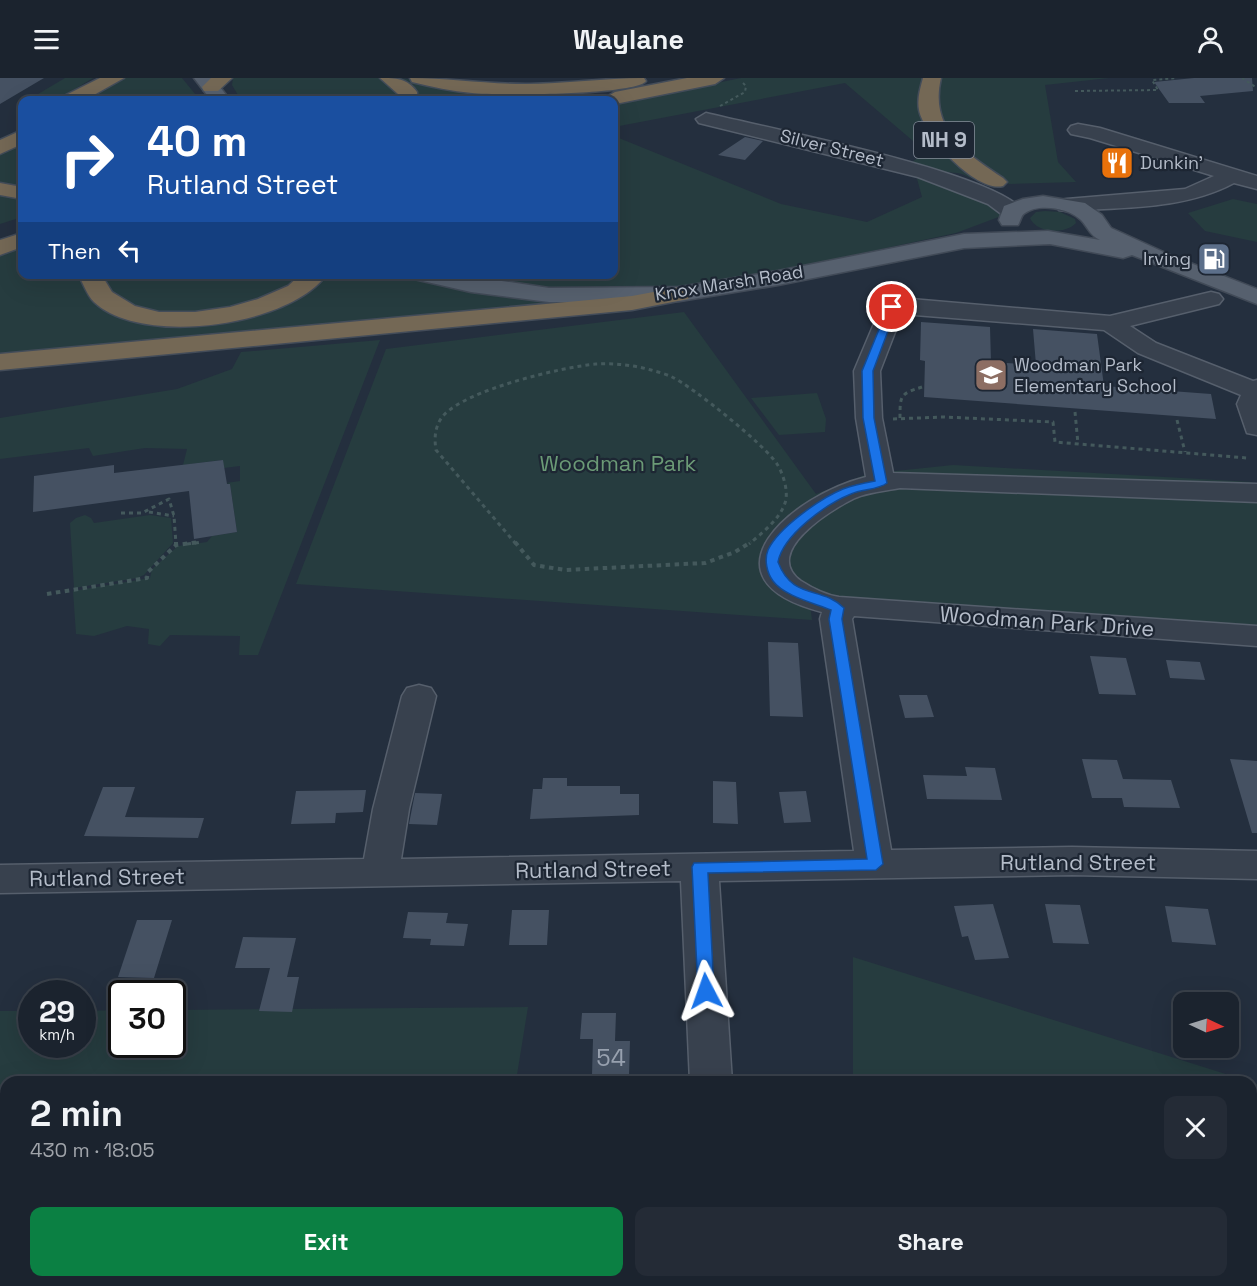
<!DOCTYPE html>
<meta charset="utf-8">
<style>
:root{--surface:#1b232e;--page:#242b36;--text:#f1f3f6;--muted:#a0a4aa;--line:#39404a;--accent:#0b8043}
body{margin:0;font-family:"Space Grotesk",sans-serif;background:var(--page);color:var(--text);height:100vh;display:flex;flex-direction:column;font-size:22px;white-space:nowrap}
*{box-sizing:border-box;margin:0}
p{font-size:20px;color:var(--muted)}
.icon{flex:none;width:33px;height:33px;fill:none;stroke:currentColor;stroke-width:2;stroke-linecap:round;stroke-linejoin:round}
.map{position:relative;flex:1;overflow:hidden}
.side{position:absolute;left:0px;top:998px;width:1257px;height:212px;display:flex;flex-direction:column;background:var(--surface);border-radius:18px 18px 0 0;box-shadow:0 6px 24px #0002,0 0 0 2px var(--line)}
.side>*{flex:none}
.top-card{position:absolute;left:18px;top:18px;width:600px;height:183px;border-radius:12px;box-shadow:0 6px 24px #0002,0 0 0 2px var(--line);background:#1a4fa0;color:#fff;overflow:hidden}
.needle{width:39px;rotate:94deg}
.controls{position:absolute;left:1173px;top:914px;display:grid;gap:12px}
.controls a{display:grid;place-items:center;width:66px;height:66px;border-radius:12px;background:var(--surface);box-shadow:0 6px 24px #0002,0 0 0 2px var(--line);font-size:30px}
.speed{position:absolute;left:18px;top:902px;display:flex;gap:12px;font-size:30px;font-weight:700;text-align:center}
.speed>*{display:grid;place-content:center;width:78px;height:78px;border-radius:50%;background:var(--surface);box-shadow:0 6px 24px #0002,0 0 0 2px var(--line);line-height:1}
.speed small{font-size:15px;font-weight:400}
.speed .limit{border:3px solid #111;border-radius:9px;background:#fff;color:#111}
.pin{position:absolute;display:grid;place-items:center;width:51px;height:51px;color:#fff;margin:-26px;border:3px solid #fff;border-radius:50%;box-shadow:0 2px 6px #0007}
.me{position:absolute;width:66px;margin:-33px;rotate:356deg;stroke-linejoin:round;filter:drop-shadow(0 0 4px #0008)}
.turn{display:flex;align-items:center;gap:21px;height:126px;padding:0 30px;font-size:27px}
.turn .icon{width:78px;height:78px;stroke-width:2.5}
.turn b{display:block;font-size:42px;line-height:51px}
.then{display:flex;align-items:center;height:57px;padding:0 30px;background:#0003;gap:12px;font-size:22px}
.round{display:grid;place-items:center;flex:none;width:63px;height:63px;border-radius:12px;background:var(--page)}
.overview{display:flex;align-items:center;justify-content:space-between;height:102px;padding:0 30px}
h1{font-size:36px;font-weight:600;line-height:45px}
.primary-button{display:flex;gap:12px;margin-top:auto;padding:12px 30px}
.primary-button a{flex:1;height:69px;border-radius:12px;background:var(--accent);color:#fff;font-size:24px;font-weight:600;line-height:69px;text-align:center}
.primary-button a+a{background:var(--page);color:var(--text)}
header{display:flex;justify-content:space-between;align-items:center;height:78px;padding:0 30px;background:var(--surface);font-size:27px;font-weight:600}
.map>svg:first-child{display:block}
</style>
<header><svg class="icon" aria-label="menu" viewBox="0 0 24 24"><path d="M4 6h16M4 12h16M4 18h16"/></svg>Waylane<svg class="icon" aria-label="person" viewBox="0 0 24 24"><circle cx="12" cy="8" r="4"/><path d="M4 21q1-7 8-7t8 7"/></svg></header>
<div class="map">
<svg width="1257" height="1208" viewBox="0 0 1257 1208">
<rect width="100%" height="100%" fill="#242f3e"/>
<path fill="#263c3f" d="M65 0H93L57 22H28Z
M124 0H182L200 22H82Z
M233 0H383L393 5 404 22H241L232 7Z
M399 0 520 15 525 19 509 22H415L414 11Z
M741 0H925L920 19 981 101C970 102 966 96 957 95 938 93 932 94 913 88L912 84 926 74 845 5 614 49V26Z
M940 0H1109L1045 7 1058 84 1076 104 1009 106 967 75 946 51 935 21Z
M614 58 781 126 867 144 922 119 916 97 991 125 1004 137 956 155 756 198 679 209 548 213 448 197 614 196Z
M22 64V111L0 107V76Z
M0 116 22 118V139L0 146Z
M1233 121 1257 126V164L1205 153 1188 135Z
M1045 133 1060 134 1075 141 1076 145C1065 157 1036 155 1030 140L1036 134Z
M22 170V196L82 197 93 222 203 245 324 196 399 197 482 216 573 224 0 280V178Z
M98 197H309L306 201 227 234 167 236 141 231 119 222Z
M684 234 816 416 867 396 953 387 1252 404 1257 416V549L809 518 812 542 296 506 386 271Z
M380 262 258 577H239L240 558 170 557 160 568 148 566 149 551 127 548 94 558 76 556 73 513 150 500 152 491 178 468 207 464 212 458 237 454 230 406 226 405 240 403V388L224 390 222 382 183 387 187 371 145 370 93 378 89 370 0 381V340L177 311 232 291 241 274Z
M817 315 826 341 825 354 779 357 751 320Z
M85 437 91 440 94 445 150 437 171 440 173 465 144 497 137 500 74 510 70 445 76 440Z
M853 879 1248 1003H853Z
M528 929 516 1003 6 1004V1203H252L250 1208H0V933H31L32 966H82L83 933 121 932 122 966H172L173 932Z
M1251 1004 1257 1006V1208H853V1203H1251Z"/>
<path fill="#455162" d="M0 0H44L0 26Z
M1194 0H1252L1253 13 1200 18 1205 25H1169L1154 4Z
M745 59 763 63 745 82 718 77Z
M921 244 990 249 991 284 1036 287 1033 251 1097 256 1104 308 1211 316 1216 341 924 319 925 283 920 282Z
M223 382 227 406H230L237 454 194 461 189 413 33 434 34 398 114 387V395Z
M768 564 798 565 803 639 770 638Z
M1090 578 1126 580 1136 617 1099 616Z
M1166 582 1200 584 1205 602 1170 600Z
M899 617H927L934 639 905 640Z
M1082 681 1117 682 1123 701 1171 702 1180 730 1124 729 1122 720H1092Z
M1230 681 1257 683V755H1252Z
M965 689 995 690 1002 722 927 721 923 697 967 698Z
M543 700H567V708H620V716H639V737L530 741 533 711H542Z
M713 703 736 704 738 746 713 745Z
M103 709H135L125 739 204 740 198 760 84 758Z
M366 712 363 734 336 735 335 745 291 746 296 713Z
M806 713 811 744 784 745 779 714Z
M415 715 442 716 437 747 409 746Z
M993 826 1009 880 975 882 968 858 962 859 954 828Z
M1045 826 1080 827 1089 866 1053 865Z
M1165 828 1208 831 1216 867 1172 864Z
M512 832H549L547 867H509Z
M408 834 448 835 446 845 468 846 464 868 430 867 431 861 403 860Z
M137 842H172L154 900 118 899Z
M243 859 296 860 287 899H299L292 934 259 933 270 890H235Z
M582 935H616L615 963H630L629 998 592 997 593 961H580Z"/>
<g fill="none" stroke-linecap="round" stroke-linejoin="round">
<defs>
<path id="minor" d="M706 35C762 49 996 94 1023 133L1020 138H1004L988 126 918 99 699 45 696 41Z
M1078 46 1100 50 1257 98V111L1234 105C1184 132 1122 129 1067 133L1059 132 1056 127 1059 122 1067 121 1185 111 1214 98 1090 60 1071 56 1068 52 1071 48Z
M1211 214 1219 216 1223 221 1219 226 1130 248 1156 265 1253 303 1257 302V357L1247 355 1237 326 1241 317 1138 275 1104 252 902 236 880 293 882 340 893 395 1257 406V424L900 410C885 413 869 414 855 420 831 432 761 474 801 503 812 510 826 517 839 519L1257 548V568L854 538 852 541 891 772 1072 769 1257 773V801L1072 797 719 803 732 1004H690L681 803 0 815V787L364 781 373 731 402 618 407 610 419 607 431 610 436 618 409 731 401 781 854 773 820 541 822 534C694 501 792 417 866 399L856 340 854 293 881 229 884 224 911 221 1110 238Z
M691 1203H739L738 1208H690Z"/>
<path id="major" d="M194 0H213L230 22H211Z
M1043 118 1085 125 1102 137 1111 150 1170 177 1257 211V226L1132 177 1123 180 1050 166 964 170 778 207 680 223 635 225 549 224 471 214 414 201 411 196H456L549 210 680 209 778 193 964 156 1048 153 1100 162C1089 157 1088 149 1081 142 1069 130 1039 125 1025 135 1021 137 1021 142 1018 147H1002L999 142 1004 128 1023 121Z"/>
<path id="highway" d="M100 0H124L85 22H61L64 18Z
M211 0H232L218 13H204L202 9Z
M380 0C396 0 407 0 417 14V22H398V16Z
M410 0C448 0 486 6 525 6 565 6 604 0 644 0L646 3C637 17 495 18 472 15 452 13 432 9 412 4Z
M687 0H724L715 6 615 26 605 20 615 14Z
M923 0H941C929 51 965 75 1003 100L1007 104 1003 108C976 115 924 58 919 32 917 21 920 11 923 0Z
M22 52V66L0 76V62Z
M0 105 22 109V121L0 117Z
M22 155V169L0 177V162Z
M78 196H101L112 214 135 228 159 234H195L230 229 258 221 288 208 301 196H327C291 248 141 269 94 224 87 217 83 205 78 196Z
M680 209 688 211 692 216 688 221 632 232 0 292V276L632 218Z"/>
</defs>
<use href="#minor" stroke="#565f6c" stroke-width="3"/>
<use href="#major" stroke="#414a57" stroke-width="3"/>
<use href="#highway" stroke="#434c59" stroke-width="3"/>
<path stroke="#44595c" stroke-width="2" stroke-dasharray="3 3" stroke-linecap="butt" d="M1242 0 1257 10
M1075 13 1158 12 1152 2 1177 0
M720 28 745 14 746 8 743 5"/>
<path stroke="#44595c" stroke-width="3" stroke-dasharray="4 4" stroke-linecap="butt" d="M1075 334 1078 366
M900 340C900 317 900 316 922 309
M893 341 944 339 1053 344 1055 364 1247 380
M1177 342 1185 374
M149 434 174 438
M121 435H142L169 421 174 438 176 466
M187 466 202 464
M516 466 436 372C434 359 435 348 443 338 465 312 562 289 596 286 614 285 633 287 651 292 658 294 666 296 672 299 693 309 765 367 777 386 783 395 789 414 785 425 780 441 761 456 749 466"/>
<path stroke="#44595c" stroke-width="4" stroke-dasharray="4.5 4.5" stroke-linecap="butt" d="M176 464V467
M515 464 534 487 565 492 705 485 735 474 751 464
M47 516 147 500 148 494 176 467 200 464"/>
<use href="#minor" fill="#38414e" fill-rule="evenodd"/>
<use href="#major" fill="#56606e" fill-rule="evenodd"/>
<use href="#highway" fill="#746855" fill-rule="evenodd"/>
</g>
<path fill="#1a73e8" stroke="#114b97" stroke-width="1.5" d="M889 227 897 229 873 293 874 340 887 405C878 412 862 411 851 416 826 426 783 457 778 484 793 523 821 507 844 530L842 541 883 786 876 792 708 795 714 913 712 918H700L698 913 692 789 694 785 867 781 829 541 831 532C814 525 784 518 773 503 767 495 764 482 768 472 778 450 821 420 843 411 853 407 864 405 875 403L863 340 862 293Z"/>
<defs>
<symbol id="restaurant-square" viewBox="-11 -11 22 22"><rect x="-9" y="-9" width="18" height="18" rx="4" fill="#e8710a" stroke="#1d2633"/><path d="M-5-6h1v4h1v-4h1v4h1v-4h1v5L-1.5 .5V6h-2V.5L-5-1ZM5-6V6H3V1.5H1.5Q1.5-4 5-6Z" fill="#fff"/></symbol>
<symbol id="fuel-square" viewBox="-11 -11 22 22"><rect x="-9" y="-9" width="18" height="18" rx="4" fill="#5c6f8a" stroke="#1d2633"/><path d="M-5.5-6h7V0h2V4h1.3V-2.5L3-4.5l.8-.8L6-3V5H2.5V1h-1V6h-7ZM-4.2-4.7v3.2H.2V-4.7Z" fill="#fff"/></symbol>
<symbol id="school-square" viewBox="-11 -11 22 22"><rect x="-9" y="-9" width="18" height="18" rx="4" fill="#8d6e63" stroke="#1d2633"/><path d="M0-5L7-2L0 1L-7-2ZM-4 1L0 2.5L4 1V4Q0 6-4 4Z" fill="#fff"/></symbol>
</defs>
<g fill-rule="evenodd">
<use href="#restaurant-square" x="1098" y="66" width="38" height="38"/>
<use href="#fuel-square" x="1195" y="162" width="38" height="38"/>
<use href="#school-square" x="972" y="278" width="38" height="38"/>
</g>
<g text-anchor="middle" stroke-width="4.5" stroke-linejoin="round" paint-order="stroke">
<g font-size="18" fill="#b4bcc9" stroke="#1d2633">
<text transform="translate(832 70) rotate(14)" y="6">Silver Street</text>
<text transform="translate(729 205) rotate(-9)" y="6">Knox Marsh Road</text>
</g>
<g font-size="18" fill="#b4bcc9" stroke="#1d2633" text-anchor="start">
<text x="1140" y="91">Dunkin'</text>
<text x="1191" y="187" text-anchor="end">Irving</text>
<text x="1014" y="293">Woodman Park<tspan x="1014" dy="21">Elementary School</tspan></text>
</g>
<rect fill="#1d2633" stroke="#878f9c" stroke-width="1.5" x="914" y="44" width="60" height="36" rx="4.5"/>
<g font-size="21" font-weight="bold" fill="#b4bcc9">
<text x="944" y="69">NH 9</text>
</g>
<g font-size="22" fill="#6b9a76" stroke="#1d2633">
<text x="618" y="393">Woodman Park</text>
</g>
<g font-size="22" fill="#b4bcc9" stroke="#1d2633">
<text transform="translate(1047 543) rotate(4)" y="8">Woodman Park Drive</text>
<text x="1078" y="792">Rutland Street</text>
<text transform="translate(593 791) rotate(-1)" y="8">Rutland Street</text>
<text transform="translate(107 799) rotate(-1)" y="8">Rutland Street</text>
</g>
<g font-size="24" fill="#98a1af">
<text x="611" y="988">54</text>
</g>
</g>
</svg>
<div class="controls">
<a><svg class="needle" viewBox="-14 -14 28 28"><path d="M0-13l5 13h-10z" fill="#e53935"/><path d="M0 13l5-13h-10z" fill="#a0a4aa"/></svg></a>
</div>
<div class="speed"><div>29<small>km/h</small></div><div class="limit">30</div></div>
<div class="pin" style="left:892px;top:229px;background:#d93025"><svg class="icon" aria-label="arrive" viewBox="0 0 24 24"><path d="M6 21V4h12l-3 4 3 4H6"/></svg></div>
<svg class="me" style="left:706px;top:913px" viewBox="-20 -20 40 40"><path d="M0-17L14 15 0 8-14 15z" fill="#1a73e8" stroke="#fff" stroke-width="4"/></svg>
<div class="top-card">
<div class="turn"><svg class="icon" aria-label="right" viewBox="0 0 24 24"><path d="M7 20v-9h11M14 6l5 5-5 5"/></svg><div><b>40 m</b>Rutland Street</div></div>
<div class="then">Then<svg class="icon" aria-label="left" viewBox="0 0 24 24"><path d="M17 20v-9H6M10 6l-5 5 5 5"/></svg></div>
</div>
<section class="side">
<div class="overview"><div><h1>2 min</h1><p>430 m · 18:05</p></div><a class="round"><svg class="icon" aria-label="close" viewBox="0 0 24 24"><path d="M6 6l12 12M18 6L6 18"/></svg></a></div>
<div class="primary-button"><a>Exit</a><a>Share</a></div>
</section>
</div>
